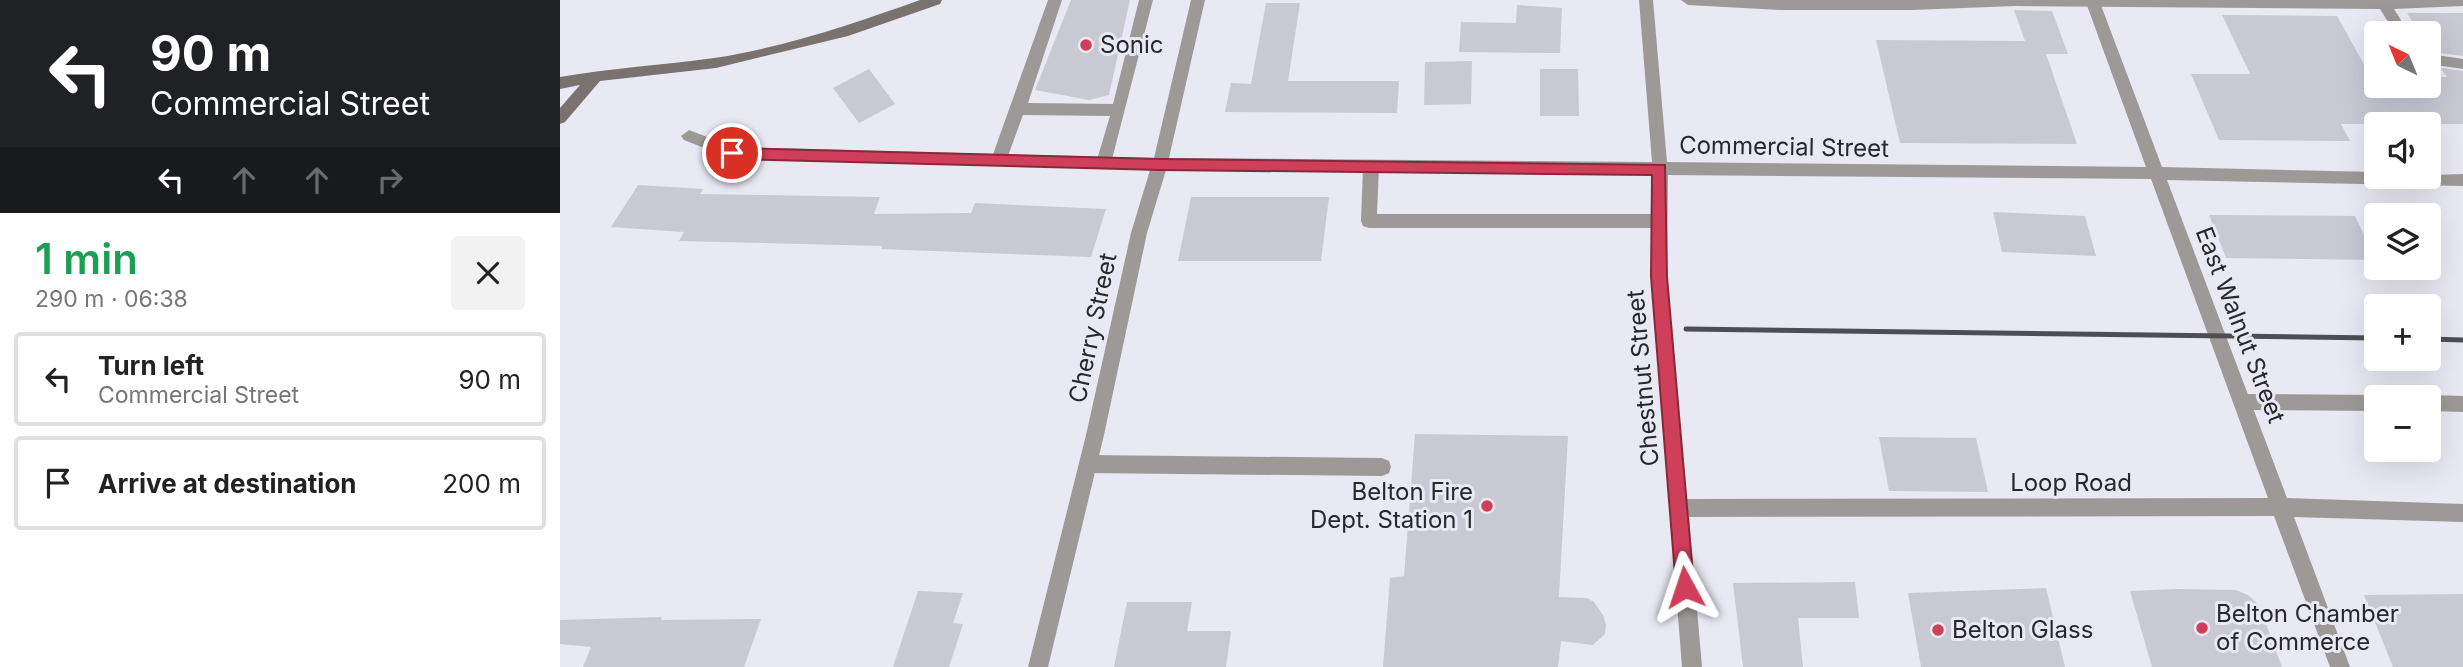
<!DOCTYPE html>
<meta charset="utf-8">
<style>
:root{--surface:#fff;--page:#f2f2f2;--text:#222;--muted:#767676;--line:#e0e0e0}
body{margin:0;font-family:Inter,sans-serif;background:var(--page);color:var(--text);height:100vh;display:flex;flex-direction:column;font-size:26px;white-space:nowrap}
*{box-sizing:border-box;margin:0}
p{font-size:23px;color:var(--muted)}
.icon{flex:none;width:38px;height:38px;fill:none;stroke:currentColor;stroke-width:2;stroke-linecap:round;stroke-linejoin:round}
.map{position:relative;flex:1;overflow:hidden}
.side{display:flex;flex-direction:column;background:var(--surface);width:560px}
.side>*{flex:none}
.hud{background:#202124;color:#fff;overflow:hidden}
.needle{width:46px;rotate:317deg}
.tools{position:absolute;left:1804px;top:21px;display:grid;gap:14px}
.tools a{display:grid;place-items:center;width:77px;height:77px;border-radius:7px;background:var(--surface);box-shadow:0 7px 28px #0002;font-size:35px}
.pin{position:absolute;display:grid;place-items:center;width:60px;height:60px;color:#fff;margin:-30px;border:4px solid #fff;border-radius:50%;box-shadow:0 2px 7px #0007}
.me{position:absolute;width:77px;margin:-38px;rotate:355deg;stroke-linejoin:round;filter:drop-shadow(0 0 5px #0008)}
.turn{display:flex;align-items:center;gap:24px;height:147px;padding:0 35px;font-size:32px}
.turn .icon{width:91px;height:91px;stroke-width:2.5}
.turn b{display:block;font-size:49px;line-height:60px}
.lanes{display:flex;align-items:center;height:66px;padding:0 35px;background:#0003;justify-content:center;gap:35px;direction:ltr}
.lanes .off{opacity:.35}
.round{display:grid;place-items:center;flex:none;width:74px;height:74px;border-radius:7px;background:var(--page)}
.head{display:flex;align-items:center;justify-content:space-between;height:119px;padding:0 35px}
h1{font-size:42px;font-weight:600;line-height:52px;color:#1e9e55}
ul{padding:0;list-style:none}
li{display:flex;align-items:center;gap:21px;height:94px;margin:0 14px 10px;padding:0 21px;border:4px solid var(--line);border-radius:7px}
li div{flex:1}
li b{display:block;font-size:26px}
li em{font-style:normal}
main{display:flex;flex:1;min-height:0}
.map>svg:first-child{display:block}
</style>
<main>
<section class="side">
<div class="hud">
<div class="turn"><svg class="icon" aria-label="left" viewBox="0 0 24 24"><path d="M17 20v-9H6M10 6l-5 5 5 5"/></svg><div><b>90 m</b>Commercial Street</div></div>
<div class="lanes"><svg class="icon" aria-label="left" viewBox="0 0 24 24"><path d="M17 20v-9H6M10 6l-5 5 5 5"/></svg><svg class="icon off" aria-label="ahead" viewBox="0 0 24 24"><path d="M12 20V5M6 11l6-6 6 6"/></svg><svg class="icon off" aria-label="ahead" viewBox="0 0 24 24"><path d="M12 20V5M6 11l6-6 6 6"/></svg><svg class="icon off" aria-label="right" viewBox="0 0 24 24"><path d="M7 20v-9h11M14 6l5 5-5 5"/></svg></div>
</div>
<div class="head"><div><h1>1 min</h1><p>290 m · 06:38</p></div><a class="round"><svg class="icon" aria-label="close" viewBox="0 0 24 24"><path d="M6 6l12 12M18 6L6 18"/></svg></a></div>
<ul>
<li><svg class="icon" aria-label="left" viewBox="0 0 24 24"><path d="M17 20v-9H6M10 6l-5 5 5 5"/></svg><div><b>Turn left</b><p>Commercial Street</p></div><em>90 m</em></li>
<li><svg class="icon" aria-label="arrive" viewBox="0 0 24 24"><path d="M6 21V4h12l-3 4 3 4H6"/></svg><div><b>Arrive at destination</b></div><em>200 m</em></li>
</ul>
</section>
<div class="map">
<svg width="1903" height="667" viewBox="0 0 1903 667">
<rect width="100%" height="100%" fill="#e9e9f4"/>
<path fill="#c8c9d3" d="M511 0H570L549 95 529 100 475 90Z
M706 3H740L728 81H839L837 113 665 112 671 83 691 84Z
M957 5 1002 8 1000 53 899 52 901 22 956 23Z
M1454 10 1492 11 1508 54H1486L1517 144 1340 143 1316 40 1465 41Z
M1847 13H1903V56L1871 52 1869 33H1860Z
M1662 15 1777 16 1816 86H1869V77H1887L1881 68 1903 71V124H1781L1790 141 1659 140 1631 74H1690Z
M912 61 911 104 864 105 865 62Z
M309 69 335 104 299 123 273 88Z
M980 69H1018L1019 116H980Z
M78 185 143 189 140 194 320 197 314 214 411 213 415 203 546 209 531 257 321 249 322 246 119 241 124 232 51 227Z
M631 197H769L761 261H618Z
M1433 212 1525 216 1536 256 1442 252Z
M1649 215 1795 216 1816 260 1666 258Z
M855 434 1008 436 999 597 1027 598 1034 602 1043 615 1046 625 1045 634 1033 645 1001 641 998 667H823L830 578 844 576Z
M1319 437 1416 438 1428 492 1329 491Z
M1295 582 1299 618H1238L1243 667H1183L1173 583Z
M1486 588 1505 667H1361L1348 593Z
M1616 589 1676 590 1688 595 1699 605 1722 667H1592L1570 591Z
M358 591 403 593 393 623 403 624 389 667H333Z
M1903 594V667H1833L1804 595Z
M567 602H632L627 631H671L666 667H554Z
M102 617 101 620 201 619 184 667H23L31 647 0 644V620Z"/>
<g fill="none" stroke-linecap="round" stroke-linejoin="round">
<path fill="#9d9997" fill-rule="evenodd" d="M488 0H502L468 103 553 104 579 0H593L550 167 544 169 536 163 550 116 463 115 445 164 439 166 431 160Z
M1121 0H1903V6L1834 9 1849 33H1835L1820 9 1455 6 1352 10H1222L1128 5Z
M1869 54 1903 59V69L1869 64Z
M811 161 819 167 817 214H1099L1105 216 1107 221 1105 226 1099 228H809L803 226 801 221 803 167Z
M1683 394 1816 395 1822 397H1816V411L1683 410 1677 408 1674 402 1677 396Z
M1869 395 1903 396V412L1869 411V397H1863Z
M528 455 822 458 829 461 831 467 829 473 822 476 528 473 521 470 519 464 521 458Z"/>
<path fill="#9d9997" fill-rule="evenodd" d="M631 0H645L609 158 1092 162 1079 0H1093L1107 162 1586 167 1525 0H1539L1602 167 1816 172V177L1903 174V186L1607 180 1727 498 1903 504V522L1734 517 1790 667H1770L1714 516 1129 517 1142 667H1122L1091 277 1092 175 606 170 587 233 544 435 488 667H468L526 435 571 233 590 170 172 159 124 140 121 136 129 130 173 147 594 158ZM1108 175 1591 179 1708 498 1127 499 1107 277Z"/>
<path fill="#79726f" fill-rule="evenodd" d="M360 0H382L380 4 288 36 156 68 40 81 5 122 0 124V108L20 85 0 89V77C51 68 103 65 154 58 222 48 296 23 360 0Z"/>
<path stroke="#4d4e53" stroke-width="5" d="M1126 329 1816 338
M1869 339 1903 340"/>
</g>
<path fill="#d03f59" stroke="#87293a" stroke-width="2" d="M172 148 600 159 1105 165 1107 277 1134 587 1131 594 1125 596 1118 594 1116 587 1091 277 1092 175 600 170 172 159 165 153Z"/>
<g fill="#d03f59" stroke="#e9e9f4" stroke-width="2.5">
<circle cx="526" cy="45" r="7"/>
<circle cx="927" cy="506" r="7"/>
<circle cx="1642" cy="628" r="7"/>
<circle cx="1378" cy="630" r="7"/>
</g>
<g text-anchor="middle" stroke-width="6" stroke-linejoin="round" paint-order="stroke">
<g font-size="24" fill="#27282b" stroke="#e9e9f4" text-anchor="start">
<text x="540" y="53">Sonic</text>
<text x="913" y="500" text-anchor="end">Belton Fire<tspan x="913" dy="28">Dept. Station 1</tspan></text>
<text x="1656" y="622">Belton Chamber<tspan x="1656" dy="28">of Commerce</tspan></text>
<text x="1392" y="638">Belton Glass</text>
</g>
<g font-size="24" fill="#27282b" stroke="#e9e9f4">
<text transform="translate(1224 147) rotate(1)" y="8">Commercial Street</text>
<text transform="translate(1680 325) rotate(69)" y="8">East Walnut Street</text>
<text transform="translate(533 328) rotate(-78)" y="8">Cherry Street</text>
<text transform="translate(1083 378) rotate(-95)" y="8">Chestnut Street</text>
<text x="1511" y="491">Loop Road</text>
</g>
</g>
</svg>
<div class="tools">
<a><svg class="needle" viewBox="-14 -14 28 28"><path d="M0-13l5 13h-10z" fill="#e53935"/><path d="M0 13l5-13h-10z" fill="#767676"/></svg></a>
<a><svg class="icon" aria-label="sound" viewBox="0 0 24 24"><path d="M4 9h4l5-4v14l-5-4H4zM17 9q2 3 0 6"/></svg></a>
<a><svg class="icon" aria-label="layers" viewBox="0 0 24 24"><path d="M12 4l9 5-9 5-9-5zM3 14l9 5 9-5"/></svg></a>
<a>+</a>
<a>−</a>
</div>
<div class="pin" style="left:172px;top:153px;background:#d93025"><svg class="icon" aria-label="arrive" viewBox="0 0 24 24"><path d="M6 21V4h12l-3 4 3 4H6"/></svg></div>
<svg class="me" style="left:1125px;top:587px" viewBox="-20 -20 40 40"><path d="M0-17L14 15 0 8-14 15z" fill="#d03f59" stroke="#fff" stroke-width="4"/></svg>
</div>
</main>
